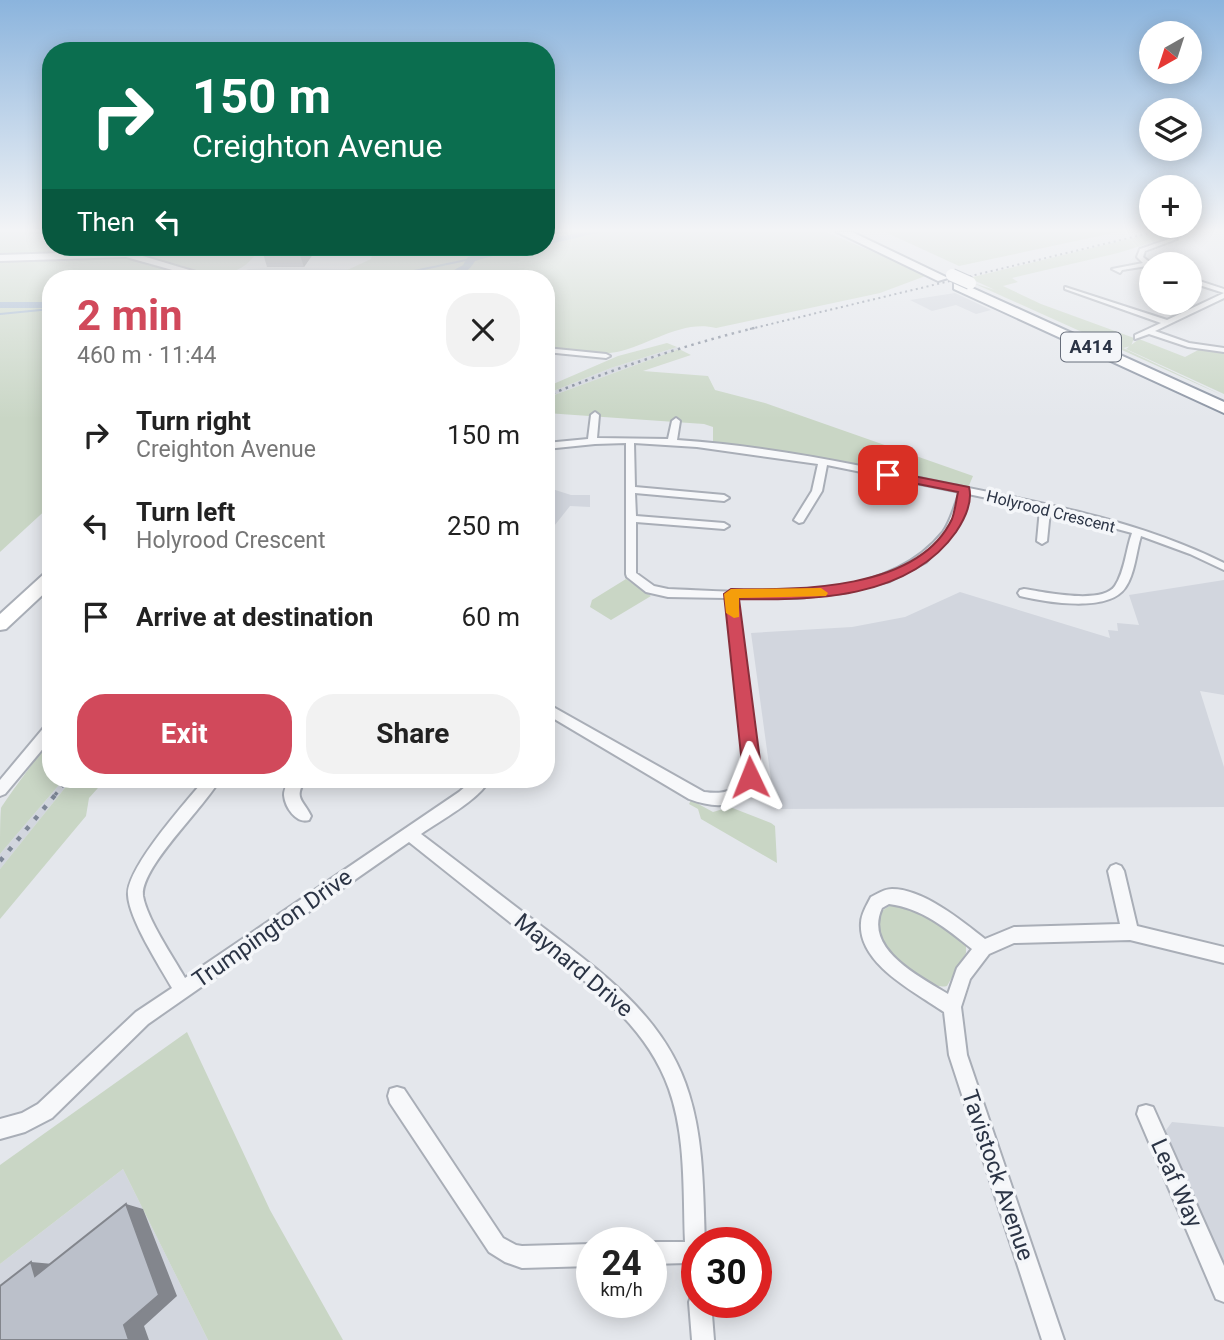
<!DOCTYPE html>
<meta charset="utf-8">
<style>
:root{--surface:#fff;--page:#f2f2f2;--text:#222;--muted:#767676;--accent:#d1495b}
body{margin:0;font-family:Roboto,sans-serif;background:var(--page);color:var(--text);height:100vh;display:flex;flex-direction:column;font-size:26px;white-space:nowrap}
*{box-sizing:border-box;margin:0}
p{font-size:23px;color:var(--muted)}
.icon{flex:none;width:38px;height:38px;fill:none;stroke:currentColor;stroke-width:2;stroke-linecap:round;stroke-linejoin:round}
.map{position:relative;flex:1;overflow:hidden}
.sheet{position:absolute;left:42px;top:270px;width:513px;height:518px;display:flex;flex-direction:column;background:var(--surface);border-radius:28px;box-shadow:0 4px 18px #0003}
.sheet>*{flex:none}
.banner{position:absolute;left:42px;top:42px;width:513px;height:214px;border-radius:28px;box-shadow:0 4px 18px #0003;background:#0b6e4f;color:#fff;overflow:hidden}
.needle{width:46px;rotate:219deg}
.fabs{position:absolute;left:1139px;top:21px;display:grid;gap:14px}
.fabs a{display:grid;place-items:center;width:63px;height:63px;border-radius:50%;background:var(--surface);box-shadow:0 4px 18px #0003;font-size:35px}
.speed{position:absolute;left:576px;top:1227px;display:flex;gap:14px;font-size:35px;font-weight:700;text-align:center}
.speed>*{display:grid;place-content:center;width:91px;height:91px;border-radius:50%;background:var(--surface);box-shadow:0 4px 18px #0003;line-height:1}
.speed small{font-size:18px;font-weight:400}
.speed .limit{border:10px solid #d22;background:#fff;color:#111}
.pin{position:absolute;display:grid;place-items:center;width:60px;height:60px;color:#fff;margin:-30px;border-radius:14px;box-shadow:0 4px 10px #0006}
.me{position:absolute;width:77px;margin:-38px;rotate:358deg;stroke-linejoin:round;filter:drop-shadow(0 0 5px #0008)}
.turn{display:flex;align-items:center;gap:24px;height:147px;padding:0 35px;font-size:32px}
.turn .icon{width:91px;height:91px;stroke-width:2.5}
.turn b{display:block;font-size:49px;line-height:60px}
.then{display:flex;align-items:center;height:66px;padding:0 35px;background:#0003;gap:14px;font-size:26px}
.round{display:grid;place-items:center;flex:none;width:74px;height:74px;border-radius:28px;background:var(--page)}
.headline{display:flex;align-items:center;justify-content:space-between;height:119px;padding:0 35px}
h1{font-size:42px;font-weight:700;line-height:52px;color:var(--accent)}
.button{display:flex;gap:14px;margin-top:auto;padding:14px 35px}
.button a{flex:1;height:80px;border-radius:28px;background:var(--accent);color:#fff;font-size:28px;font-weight:700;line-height:80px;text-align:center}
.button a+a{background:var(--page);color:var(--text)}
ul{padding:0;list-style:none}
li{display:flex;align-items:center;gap:21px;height:91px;padding:0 35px}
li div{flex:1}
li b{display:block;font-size:26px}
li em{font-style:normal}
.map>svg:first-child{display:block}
</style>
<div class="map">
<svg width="1224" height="1340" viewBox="0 0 1224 1340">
<rect width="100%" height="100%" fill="#e4e7ec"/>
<path fill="#d2d6de" d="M277 268 352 269 330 278H222L249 269Z
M955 293 991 310 976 314 956 305 932 311 910 300Z
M677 347 679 349 546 398V394L611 368Z
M549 488 571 495H590V507L570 506 547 535 546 492Z
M1224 580V695L1200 691 1224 767V807L775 809 751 633 852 627 905 617 960 592 1110 638 1108 630 1118 631 1117 623 1139 625 1129 595Z
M64 779H72L0 869V854Z
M1172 1122 1224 1127V1270L1163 1134Z
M123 1169 208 1340H0V1264Z"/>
<path fill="#c9d6c5" d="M0 232H51V247H260C240 285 201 276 166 265L168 262 154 265 199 278H51V505L0 552Z
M546 232H826L928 275 880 293 716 328C683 319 649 345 617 352 594 356 568 349 546 347V278H330L371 259 375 247H546Z
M885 232H1118L959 266Z
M1157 232H1186L1118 253 1012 278 1018 282 1003 286 1041 304 1134 338 1131 346 1123 348 1064 320 1224 396 973 283 995 290 969 278Z
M1139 339 1185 357 1202 348 1224 351V394L1126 349Z
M667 343 677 347 611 368 546 394V387L551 385 618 356Z
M679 349 691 355 643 371 708 376 715 390 765 403 973 476 968 488 713 446V427L704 424 546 413V398Z
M626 579 651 596 611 620 590 607 592 600Z
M51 741V779H64L0 854C0 841 0 819 1 808 5 801 46 744 51 741Z
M72 779H106L89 798 86 816 0 919V869Z
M691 800 713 812 730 807 771 823 775 826 777 863 701 819 698 809 689 804Z
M894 903H906L960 935 966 944V953L947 986C926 992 880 949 876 929 876 924 878 917 880 912Z
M187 1032 270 1210 343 1340H208L123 1169 0 1264V1165Z"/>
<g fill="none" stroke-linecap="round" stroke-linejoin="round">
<path stroke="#9fb4cc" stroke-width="2" d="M381 278 471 259
M0 314 51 309"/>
<path fill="#9fb4cc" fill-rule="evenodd" d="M584 232H601L546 245V239Z
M510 247H525L475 261C468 274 454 279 440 278L463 265 468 257Z
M0 302H51V308H0Z"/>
<defs>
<path id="street" d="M1172 238 1177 239 1145 251 1143 257 1152 264V269L1147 266 1122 270 1120 273 1112 269 1143 263 1137 257 1140 249Z
M1190 278 1224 289V293L1190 282Z
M1065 287 1167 320 1224 293V298L1155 331 1189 343 1224 348V352L1188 347 1149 334 1135 339V335L1161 323 1065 289Z
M546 348 606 354 610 356 606 358 546 352Z
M595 412 599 415 597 438 668 439 672 421 676 418 680 421 677 440C769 446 859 465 949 484 1043 503 1137 520 1224 563V570L1190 554 1141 536C1136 552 1135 574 1125 588 1108 613 1045 602 1020 596L1018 593 1020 590 1024 589C1044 592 1102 605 1115 586 1125 571 1126 549 1132 533L1050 511 1047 541 1042 544 1037 541 1040 509 968 494 953 533 926 562 890 581 843 593 797 598H737L759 768C748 806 724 812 689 799L546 714V703L704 792C727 795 738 791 745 768L726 598 668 597 646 592 627 577 626 574V443L595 444 546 449V443L588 439 591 415ZM634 443 697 447 818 464 812 491 794 520 799 523 803 522 822 491 827 465 960 492C955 504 951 521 943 532 883 607 754 592 668 589L654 586 636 573V522L724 529 729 526 724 523 636 516 635 493 724 501 729 498 724 495 635 487Z
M51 724V739L5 794 0 796V780L46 725Z
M205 779H220C206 806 140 867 143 896 147 919 173 957 185 978L459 792 474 779H490C479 800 441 820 421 834 461 864 500 895 540 925 601 972 666 1017 689 1094 704 1142 703 1193 705 1242H696V1270L689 1267 687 1263 651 1264V1242H685C683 1191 686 1137 669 1089 644 1019 581 979 526 935 487 904 448 873 409 842L148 1024 52 1118 25 1132 0 1139V1119L22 1113 38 1104 136 1012 172 988C159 965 129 919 128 895 126 868 187 801 205 779Z
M290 779H305C294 800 302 798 311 816L309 820C296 824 285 807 284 795 284 789 287 784 290 779Z
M1116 864 1121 866 1124 871 1137 926 1224 947V963L1130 940 1014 943 989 954 970 979 961 1007 967 1055 1064 1340H1042L949 1055 944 1012C915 992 858 964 861 923 861 914 867 905 871 897 877 894 884 889 892 889 923 889 961 920 985 939L1014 927 1120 924 1108 871 1111 866ZM889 904C922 908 947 929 972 949L957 968 948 994C919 976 863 949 882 908Z
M397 1087 404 1089 503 1238 516 1245 522 1246 592 1244V1266L522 1268 505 1262 489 1252 390 1103 388 1096 390 1089Z
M1146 1105 1153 1107 1224 1266V1302L1216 1299 1137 1114 1139 1107Z
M696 1293V1302H711L714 1340H692L689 1302 692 1294Z"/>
<path id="secondary" d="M126 251 216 278H201L126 257 0 261V255Z
M51 571V587L6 629 0 630V614L45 573Z"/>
<path id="highway" d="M837 232H852L948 278 938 281Z
M959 282 1224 402V413L954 289V283Z"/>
</defs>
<use href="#street" stroke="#a9aeb7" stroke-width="4"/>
<use href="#secondary" stroke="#a9aeb7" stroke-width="4"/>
<use href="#highway" stroke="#8b94a3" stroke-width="4"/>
<use href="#street" fill="#f7f8fa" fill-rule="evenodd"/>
<use href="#secondary" fill="#fff" fill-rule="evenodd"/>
<use href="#highway" fill="#fff" fill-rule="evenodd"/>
<path stroke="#7d8696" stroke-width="2" stroke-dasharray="2 3.5" stroke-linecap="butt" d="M750 329 1154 232"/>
<path stroke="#7d8696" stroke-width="2.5" stroke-dasharray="2.5 4.5" stroke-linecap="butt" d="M546 396C616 368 685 345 758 327"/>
<path stroke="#7d8696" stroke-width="3.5" stroke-dasharray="3.5 7" stroke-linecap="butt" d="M55 795 68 779"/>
<path stroke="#7d8696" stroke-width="4.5" stroke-dasharray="4.5 9" stroke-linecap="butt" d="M0 861 56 794"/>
<defs>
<path id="highway-bridge" d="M952 275 970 283"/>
</defs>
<use href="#highway-bridge" stroke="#8b94a3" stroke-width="14" stroke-linecap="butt"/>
<use href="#highway-bridge" stroke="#fff" stroke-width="12"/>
</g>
<path fill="#a1a5ae" d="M318 247 304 267H267L262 250Z"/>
<path fill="#83868d" d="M300 247H318L304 267 298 249Z
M126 1204 143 1209 177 1296 144 1326 149 1340H129L124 1325Z
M31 1262 53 1264 35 1276Z"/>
<path fill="#bbc0ca" stroke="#83868d" stroke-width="2" d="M264 247H300L298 249 262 250Z
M126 1204 159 1295 124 1325 129 1340H0V1286L31 1262 35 1276Z"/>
<linearGradient id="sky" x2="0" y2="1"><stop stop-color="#8bb4dd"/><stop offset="0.55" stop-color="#f3f4f6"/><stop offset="1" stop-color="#f3f4f6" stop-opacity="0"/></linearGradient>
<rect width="1224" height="419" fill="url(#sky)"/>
<path fill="#d1495b" stroke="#882f3b" stroke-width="2" d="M888 471 969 487C973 502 964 520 956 532 909 599 812 601 739 599L761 768 756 783H744L724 594 731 589C798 590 918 591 952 519 955 511 956 501 958 492L883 477 882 475Z"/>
<path fill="#f59e0b" d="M821 588 828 593 826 596 739 598V617L734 618 726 613 724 594 731 589Z"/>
<g text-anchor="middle" stroke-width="7" stroke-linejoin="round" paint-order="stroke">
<g font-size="16" fill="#2b3445" stroke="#f4f6f9">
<text transform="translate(1051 511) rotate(14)" y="6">Holyrood Crescent</text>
</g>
<rect fill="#f4f6f9" stroke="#676e7b" stroke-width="2" x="1061" y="332.5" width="60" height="29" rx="5"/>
<g font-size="18" font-weight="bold" fill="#2b3445">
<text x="1091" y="353">A414</text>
</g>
<g font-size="23" fill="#2b3445" stroke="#f4f6f9">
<text transform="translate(272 928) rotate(-35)" y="8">Trumpington Drive</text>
<text transform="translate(574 965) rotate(40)" y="8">Maynard Drive</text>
<text transform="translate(998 1175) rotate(71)" y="8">Tavistock Avenue</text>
<text transform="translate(1177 1183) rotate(66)" y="8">Leaf Way</text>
</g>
</g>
</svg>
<div class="fabs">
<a><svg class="needle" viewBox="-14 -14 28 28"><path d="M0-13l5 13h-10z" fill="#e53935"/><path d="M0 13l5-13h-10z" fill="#767676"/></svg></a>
<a><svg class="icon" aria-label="layers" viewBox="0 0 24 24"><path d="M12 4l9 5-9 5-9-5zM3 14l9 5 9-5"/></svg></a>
<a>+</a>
<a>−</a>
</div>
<div class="speed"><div>24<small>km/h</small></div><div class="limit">30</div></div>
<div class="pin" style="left:888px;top:475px;background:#d93025"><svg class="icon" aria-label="arrive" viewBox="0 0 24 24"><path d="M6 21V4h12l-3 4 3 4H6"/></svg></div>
<svg class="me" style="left:750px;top:777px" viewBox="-20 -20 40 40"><path d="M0-17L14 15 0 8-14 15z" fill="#d1495b" stroke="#fff" stroke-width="4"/></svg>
<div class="banner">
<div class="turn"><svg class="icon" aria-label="right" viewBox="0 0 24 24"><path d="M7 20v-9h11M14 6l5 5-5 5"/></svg><div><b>150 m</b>Creighton Avenue</div></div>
<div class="then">Then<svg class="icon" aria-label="left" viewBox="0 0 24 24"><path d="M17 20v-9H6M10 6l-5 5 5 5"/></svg></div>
</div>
<section class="sheet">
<div class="headline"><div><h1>2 min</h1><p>460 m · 11:44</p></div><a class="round"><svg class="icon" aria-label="close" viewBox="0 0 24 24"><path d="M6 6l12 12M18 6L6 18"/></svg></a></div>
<ul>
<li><svg class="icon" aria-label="right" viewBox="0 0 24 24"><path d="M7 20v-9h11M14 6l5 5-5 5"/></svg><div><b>Turn right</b><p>Creighton Avenue</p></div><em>150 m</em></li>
<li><svg class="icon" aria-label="left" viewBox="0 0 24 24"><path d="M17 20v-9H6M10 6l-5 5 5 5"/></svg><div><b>Turn left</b><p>Holyrood Crescent</p></div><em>250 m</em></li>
<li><svg class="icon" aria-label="arrive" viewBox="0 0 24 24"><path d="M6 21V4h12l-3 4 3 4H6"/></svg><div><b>Arrive at destination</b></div><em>60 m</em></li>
</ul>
<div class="button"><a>Exit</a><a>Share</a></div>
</section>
</div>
